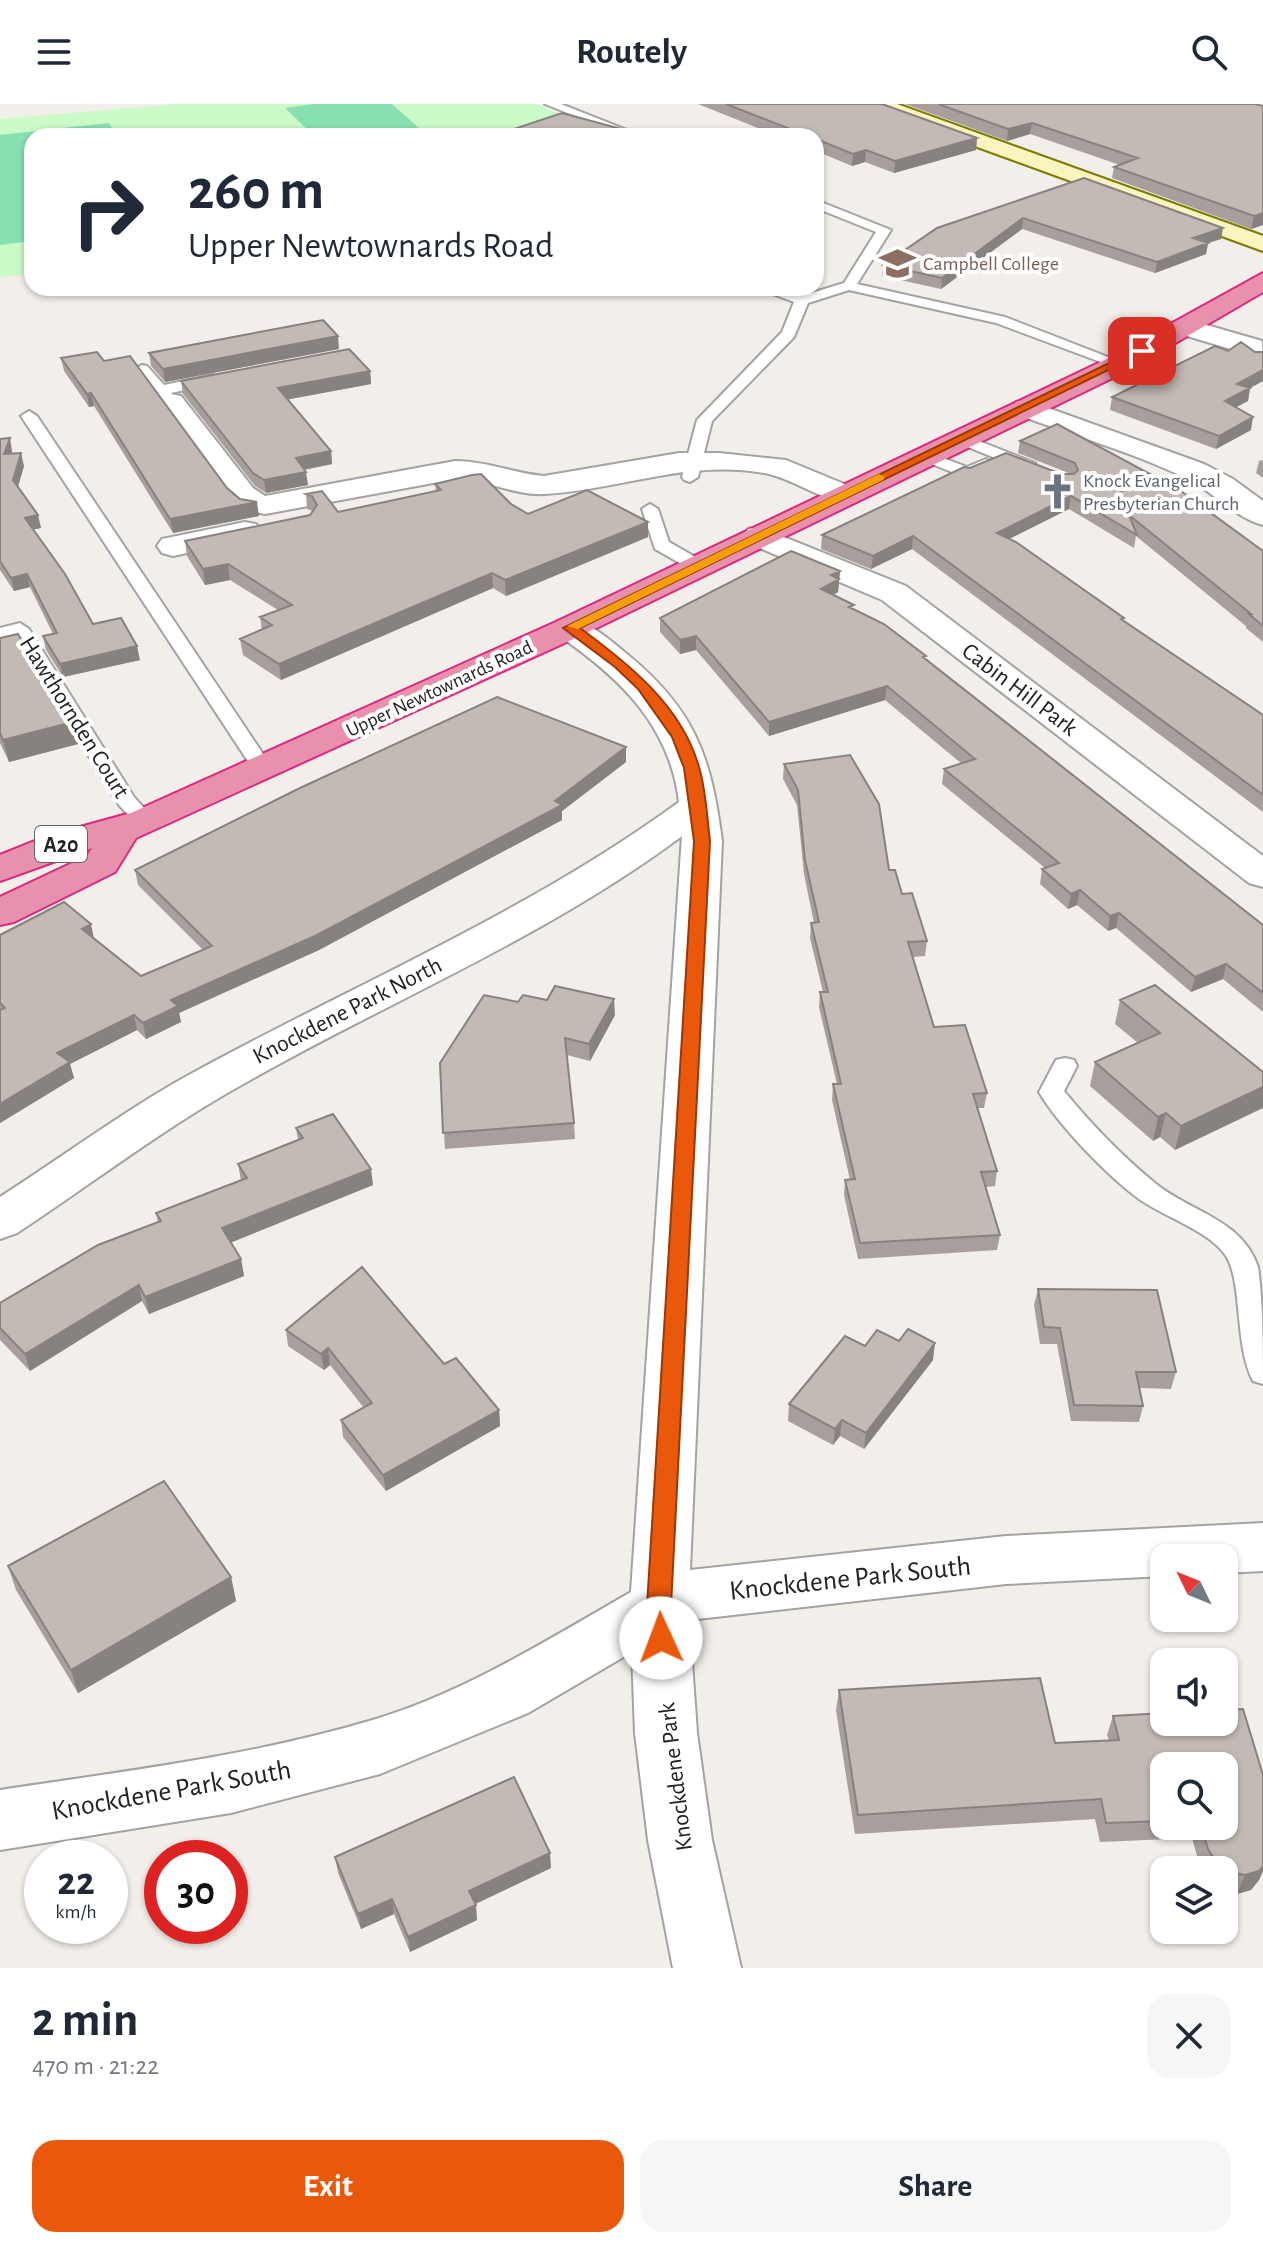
<!DOCTYPE html>
<meta charset="utf-8">
<style>
:root{--surface:#fff;--page:#f6f6f7;--text:#1f2937;--muted:#747a83;--accent:#ea580c}
body{margin:0;font-family:"Alegreya Sans",sans-serif;background:var(--page);color:var(--text);height:100vh;display:flex;flex-direction:column;font-size:30px;white-space:nowrap}
*{box-sizing:border-box;margin:0}
p{font-size:26px;color:var(--muted)}
.icon{flex:none;width:44px;height:44px;fill:none;stroke:currentColor;stroke-width:2;stroke-linecap:round;stroke-linejoin:round}
.map{position:relative;height:1864px;overflow:hidden}
.side{display:flex;flex-direction:column;background:var(--surface);flex:1}
.side>*{flex:none}
.hud{position:absolute;left:24px;top:24px;width:800px;height:168px;border-radius:24px;box-shadow:0 2px 6px #0004;background:#fff;color:var(--text);overflow:hidden}
.needle{width:52px;rotate:313deg}
.fabs{position:absolute;left:1150px;top:1440px;display:grid;gap:16px}
.fabs a{display:grid;place-items:center;width:88px;height:88px;border-radius:16px;background:var(--surface);box-shadow:0 2px 6px #0004;font-size:40px}
.speed{position:absolute;left:24px;top:1736px;display:flex;gap:16px;font-size:40px;font-weight:700;text-align:center}
.speed>*{display:grid;place-content:center;width:104px;height:104px;border-radius:50%;background:var(--surface);box-shadow:0 2px 6px #0004;line-height:1}
.speed small{font-size:20px;font-weight:400}
.speed .limit{border:12px solid #d22;background:#fff;color:#111}
.pin{position:absolute;display:grid;place-items:center;width:68px;height:68px;color:#fff;margin:-34px;border-radius:16px;box-shadow:0 4px 12px #0006}
.me{position:absolute;width:88px;margin:-44px;rotate:358deg;stroke-linejoin:round;filter:drop-shadow(0 0 6px #0008)}
.turn{display:flex;align-items:center;gap:28px;height:168px;padding:0 32px;font-size:36px}
.turn .icon{width:104px;height:104px;stroke-width:2.5}
.turn b{display:block;font-size:56px;line-height:68px}
.round{display:grid;place-items:center;flex:none;width:84px;height:84px;border-radius:24px;background:var(--page)}
.head{display:flex;align-items:center;justify-content:space-between;height:136px;padding:0 32px}
h1{font-size:48px;font-weight:700;line-height:60px}
.cta{display:flex;gap:16px;margin-top:auto;padding:16px 32px}
.cta a{flex:1;height:92px;border-radius:24px;background:var(--accent);color:#fff;font-size:32px;font-weight:700;line-height:92px;text-align:center}
.cta a+a{background:var(--page);color:var(--text)}
header{display:flex;justify-content:space-between;align-items:center;height:104px;padding:0 32px;background:var(--surface);font-size:36px;font-weight:700}
.map>svg:first-child{display:block}
</style>
<header><svg class="icon" aria-label="menu" viewBox="0 0 24 24"><path d="M4 6h16M4 12h16M4 18h16"/></svg>Routely<svg class="icon" aria-label="search" viewBox="0 0 24 24"><circle cx="10" cy="10" r="6"/><path d="M15 15l6 6"/></svg></header>
<div class="map">
<svg width="1263" height="1864" viewBox="0 0 1263 1864">
<rect width="100%" height="100%" fill="#f2eee9"/>
<path fill="#cafac7" d="M178 0H535L567 13 512 32H32V170L0 173V15Z"/>
<path fill="#87e0b2" d="M313 0H392L428 32H314L285 4Z
M109 19 117 32H32V137L0 141V31Z"/>
<g fill="none" stroke-linecap="round" stroke-linejoin="round">
<defs>
<path id="lane" d="M545 0H561L642 32H625Z
M816 96 891 126 857 180 1005 213 1126 260 1124 263H1114L996 219 849 186 808 199 794 233 712 317 698 373 690 378 684 376 682 373 697 316 782 228 794 198 757 184H778L802 192 844 179 876 128 816 104Z
M142 261 147 262 164 281 213 271 221 276 218 279 171 289 177 296 169 301 164 299 135 265Z
M29 307 37 312 273 665 270 669H256L253 665 21 312Z
M961 330 1035 359 1037 362 1035 365H1023L955 338V332Z
M925 347 967 363 986 355 994 360 967 374 919 355V349Z
M650 400 658 405 669 438 704 458 707 462 704 466H692L655 445 642 405Z
M20 519 29 525 134 693 156 717 152 721H138L119 701 15 532 0 536V524Z
M1065 954 1074 956 1077 962 1064 987C1091 1020 1122 1052 1155 1079 1190 1108 1242 1115 1258 1163 1263 1198 1263 1243 1263 1280L1253 1277C1234 1240 1243 1179 1226 1152 1210 1127 1164 1113 1139 1095 1107 1071 1059 1022 1039 988L1056 956Z"/>
<path id="street" d="M1186 215 1262 237 1263 259 1253 257 1244 249 1177 229 1173 223 1177 217Z
M171 290 181 292 253 384 265 392 455 357C486 357 513 369 544 372L679 349H719L786 356 854 384 858 390 854 396 843 399C817 393 794 376 769 370 690 354 621 386 545 390 514 392 486 375 455 375L265 410 242 406 231 396 157 298 161 292Z
M1026 296 1204 360 1233 375 1263 397V421C1237 415 1211 386 1184 373 1131 348 1072 331 1016 310L1012 304 1016 298Z
M245 418 256 420 261 427 256 434 173 452 162 449 157 442 162 435Z
M759 423 906 482 1263 752V783L1249 779 882 496 748 439 743 432 748 425Z
M570 514C591 519 610 536 627 550 695 606 711 652 722 737L690 1466 1006 1432 1263 1419V1467L1224 1469V1454H1164V1472L1006 1480 689 1516 697 1629 712 1736 741 1864H673L648 1736 635 1629 632 1548 528 1609 380 1670 231 1709 0 1746V1686C126 1667 253 1652 376 1615 467 1587 549 1535 631 1488L682 732C543 836 379 901 229 988 156 1030 87 1083 17 1129L0 1135V1093C64 1052 132 1001 198 966 360 878 530 807 679 698 670 621 619 573 558 531L553 524 558 517Z"/>
<path id="secondary" d="M867 0H897L1263 132V147L870 4Z"/>
<path id="highway" d="M1263 169V188L1129 266 582 531 136 734 115 768 14 818 0 821V793L87 752 92 744 0 777V751L47 732 131 709 558 517 1109 254Z"/>
</defs>
<use href="#lane" stroke="#a3a3a3" stroke-width="4"/>
<use href="#street" stroke="#a3a3a3" stroke-width="4"/>
<use href="#secondary" stroke="#7d7a05" stroke-width="4"/>
<use href="#highway" stroke="#dc297f" stroke-width="4"/>
<use href="#lane" fill="#fff" fill-rule="evenodd"/>
<use href="#street" fill="#fff" fill-rule="evenodd"/>
<use href="#secondary" fill="#faf5be" fill-rule="evenodd"/>
<use href="#highway" fill="#e891ad" fill-rule="evenodd"/>
</g>
<path fill="#a89f9c" fill-rule="evenodd" d="M698 0H882L977 34 976 46 894 69 865 58 852 62 816 47V32H778Z
M905 0H1255L1263 121 1251 125 1112 74 1114 63 1120 61 1030 30 1007 37Z
M1084 74 1221 135 1208 139 1206 150 1155 169 1022 125 941 185 882 172 883 161Z
M339 245 165 278 151 262 149 249Z
M1228 247 1263 248V277L1250 284 1248 297 1236 303 1251 326 1216 345 1110 306 1112 293Z
M61 254 104 257 227 384 259 412 173 429 94 302 89 303 64 267Z
M370 267 371 280 288 295 331 347 332 360 304 366 308 381 266 389 255 382 183 290 181 277Z
M0 335 12 347 11 350 24 362 18 383 41 424 33 425 93 520 140 556 63 573 46 546 43 532 53 530 30 483 14 487 0 466Z
M1020 337 1148 381 1263 447V538L1246 524V522L1136 432 1134 444 1069 405 1009 435 1124 514 1123 517 1263 611V708L912 445 871 465 821 445 822 431 970 364 1071 370 1018 349Z
M1263 356V374L1256 369 1259 357Z
M435 380 511 400 528 410 648 433 506 492 493 484 281 576 243 551 240 535 262 526 260 513 278 506 230 476 205 481 187 452 185 437 310 411 313 407 307 405 306 390 322 387 338 408 436 388Z
M840 467 838 488 834 491 926 555 1263 821V908L1223 875 1191 888 1116 824 1108 827 1077 801 1068 805 1040 780 1042 765 1045 764 942 680 944 665 962 660 885 596 769 632 696 546 680 550 660 528V514Z
M0 534 73 618 78 640 9 658 0 639Z
M626 658 562 707V716L319 846 179 909 181 918 146 935 137 926 70 960 74 974 0 1019V831L94 834 141 872 203 846 138 781 135 766Z
M784 660 889 766 927 837 925 852 913 853 934 923 987 989 984 1004H978L997 1067 995 1082 985 1083 1000 1131 997 1146 858 1155 844 1091 845 1076H850L832 996 833 980H837L819 903 820 888H823L810 834 811 819H814L804 770 797 701 783 675Z
M1120 896 1263 968 1175 1046 1160 1033 1153 1037 1090 982 1095 958 1138 939 1115 920Z
M518 898 615 911 590 957 567 951 574 1019 575 1035 445 1045 440 959Z
M296 1024 373 1081 231 1138 241 1155 244 1172 149 1210 142 1197 30 1267 0 1236V1199L158 1118 156 1109 241 1076 238 1060 298 1036Z
M1038 1185 1176 1268 1171 1285 1140 1284 1143 1302 1139 1318 1071 1317 1057 1240H1040L1034 1201Z
M286 1226 444 1260 499 1306 500 1322 386 1387 343 1333 341 1316 364 1304 330 1261 324 1266 288 1242Z
M865 1242 933 1256 864 1345 840 1332 833 1341 788 1317 789 1300Z
M8 1462 231 1473 236 1497 78 1589 16 1486Z
M1040 1574 1055 1639 1109 1636 1107 1631 1113 1612 1164 1609V1618H1224V1606L1243 1605 1263 1671V1767L1259 1776 1251 1786 1237 1790 1224 1787V1766H1201L1192 1734 1100 1738 1095 1715 855 1730 836 1606 839 1586ZM1164 1662H1224V1722H1164Z
M335 1753 551 1764 475 1800 477 1816 410 1848 394 1810 361 1825 338 1769Z"/>
<path fill="#88827f" d="M1032 19 1030 30 1007 37 1008 25Z
M977 34 976 46 894 69 895 57Z
M866 46 865 58 852 62 853 50Z
M1263 109V121L1251 125 1254 112Z
M1023 114 1022 125 941 185 942 174Z
M1223 124 1221 135 1191 144 1193 134Z
M1208 139 1206 150 1155 169 1157 158Z
M338 232 339 245 165 278 163 265Z
M1263 266V277L1242 288 1250 284 1248 297 1223 310 1225 297 1237 280Z
M370 267 371 280 280 297 278 284Z
M91 289 94 302 89 303 87 290Z
M1253 313 1251 326 1216 345 1219 332Z
M10 334 12 347 7 363 4 350Z
M331 347 332 360 297 367 296 354Z
M21 349 24 362 16 389 13 376Z
M306 368 308 381 266 389 264 376Z
M1150 370 1148 382 1120 387Z
M1071 392 1069 405 995 442 997 429Z
M257 398 259 412 173 429 170 415Z
M38 411 41 424 27 427 25 414Z
M648 418V433L506 492 505 476Z
M913 432 912 445 871 465 873 452Z
M228 460 230 476 205 481 203 465Z
M840 467 838 488 820 498 821 485 831 471Z
M492 469 493 484 281 576 279 560Z
M27 470 30 483 14 487 11 474Z
M696 532V546L680 550V536Z
M137 542 140 556 63 573 60 560Z
M887 582 885 596 769 632V618Z
M73 618 78 640 9 658 3 636Z
M626 643V658L562 707V716L319 846 179 909 181 918 146 935 143 919 171 896 555 697Z
M1080 786 1077 801 1068 805 1071 790Z
M1119 809 1116 824 1108 827 1110 812Z
M91 820 94 835 82 825Z
M1226 860 1223 875 1191 888 1195 873Z
M614 895 615 911 590 957 589 940Z
M134 911 137 926 70 960 74 974 0 1019V1000L57 949Z
M1263 983V1004L1175 1046 1181 1022Z
M1166 1009 1160 1033 1153 1037 1158 1013Z
M371 1065 373 1081 225 1141 222 1124Z
M241 1155 244 1172 149 1210 145 1193Z
M139 1181 142 1197 30 1267 25 1250Z
M935 1239 933 1256 864 1345 866 1329Z
M328 1244 330 1261 324 1266 321 1250Z
M499 1306 500 1322 386 1387 383 1371Z
M842 1316 840 1332 833 1341 835 1325Z
M231 1473 236 1497 78 1589 71 1566Z
M550 1749 551 1764 471 1802 469 1787Z
M1263 1762V1767L1259 1776 1251 1786 1237 1790 1245 1771Z
M392 1795 394 1810 361 1825 358 1810Z
M476 1801 477 1816 410 1848 408 1833Z"/>
<path fill="#c3b9b5" stroke="#88827f" stroke-width="2" d="M726 0H882L977 34 895 57 866 46 853 50 816 35V32H808Z
M938 0H1255L1263 2V109L1254 112 1114 63 1138 54 1032 19 1008 25Z
M562 9 647 32H493Z
M1084 74 1223 124 1193 134 1208 139 1157 158 1023 114 942 174 883 161 937 124Z
M323 216 338 232 163 265 149 249Z
M1241 238 1255 248H1263V266L1237 280 1250 284 1225 297 1253 313 1219 332 1112 293 1215 242 1228 247Z
M349 245 370 267 278 284 331 347 296 354 306 368 264 376 253 369 181 277Z
M97 248 104 257 130 252 227 384 240 395 257 398 170 415 91 289 87 290 61 254Z
M1057 320 1150 370 1120 387 1164 377 1178 385 1263 447V522L1249 510H1251L1129 411 1137 431 1071 392 997 429 1016 438 1124 514 1121 515 1263 611V691L913 432 873 452 822 431 964 363 970 364 1006 349 1061 370H1074L1078 366 1075 359 1020 337Z
M10 334 4 350 21 349 13 376 38 411 25 414 65 470 93 520 121 514 137 542 60 560 43 532 57 529 27 470 11 474 0 457V335Z
M481 370 511 400 528 410 587 386 648 418 505 476 492 469 279 560 240 535 272 521 260 513 292 501 228 460 203 465 185 437 310 411 317 401 312 392 306 390 322 387 338 408 441 386 435 380 472 371Z
M791 447 840 467 831 471 839 475 821 485 854 501 849 503 884 520 926 552 923 553 1263 821V889L1226 860 1195 873 1119 809 1110 812 1080 786 1071 790 1042 765 1059 759 944 665 975 655 887 582 769 618 696 532 680 536 660 514Z
M18 530 73 618 3 636 0 629V534Z
M497 593 626 643 555 697 562 701 317 831 171 896 178 902 143 919 134 911 57 949 70 958 0 1000V906L5 904 0 899V831L64 798 91 820 82 825 141 872 212 842 135 766 300 684Z
M850 651 879 700 889 766H895L902 790 912 789 927 837 908 838 934 923 965 921 987 989 973 990 997 1067 981 1068 1000 1131 860 1139 845 1076 855 1075 833 980H841L820 888H828L811 819 819 818 805 756 798 686 784 660Z
M1155 881 1263 968V983L1181 1022 1166 1009 1158 1013 1095 958 1160 929 1120 896Z
M555 882 614 895 589 940 565 934 574 1019 443 1029 440 959 484 891 518 898 523 891 547 896Z
M333 1010 371 1065 222 1124 241 1155 145 1193 139 1181 25 1250 0 1224V1199L98 1141 161 1117 156 1109 247 1074 238 1060 303 1034 296 1024Z
M362 1163 444 1260 456 1254 499 1306 383 1371 341 1316 372 1299 328 1244 321 1250 286 1226Z
M1038 1185 1157 1186 1176 1268H1136L1143 1302 1074 1301 1060 1224 1044 1223Z
M908 1225 935 1239 866 1329 842 1316 835 1325 789 1300 845 1232 865 1242 877 1226 899 1237Z
M164 1377 231 1473 71 1566 8 1462Z
M1040 1574 1055 1639 1119 1636 1113 1612 1164 1609V1618H1224V1606L1243 1605 1263 1671V1762L1259 1767 1245 1771 1229 1768 1216 1758 1208 1745 1201 1722H1224V1662H1164V1717L1106 1719 1101 1695 858 1711 839 1586Z
M514 1673 550 1749 469 1787 476 1801 408 1833 392 1795 358 1810 335 1753Z"/>
<path fill="#ea580c" stroke="#983908" stroke-width="2" d="M1138 245 1147 247 580 524C629 560 682 602 699 663 706 686 707 713 710 737L671 1502 673 1534 670 1541 661 1544 652 1541 649 1534 647 1502 694 737 684 664 672 633 638 585 615 563 563 524Z"/>
<path fill="#f59e0b" d="M879 370 885 373 883 376 578 525 567 522Z"/>
<defs>
<symbol id="school-bare" viewBox="-9 -9 18 18"><path d="M0-5L7-2L0 1L-7-2ZM-4 1L0 2.5L4 1V4Q0 6-4 4Z" fill="#8d6e63" stroke="#fff" stroke-width="2.5" paint-order="stroke"/></symbol>
<symbol id="church-bare" viewBox="-9 -9 18 18"><path d="M-1.2-6h2.4v3.5h3.3v2.4h-3.3V6h-2.4V-.1h-3.3v-2.4h3.3Z" fill="#6b7280" stroke="#fff" stroke-width="2.5" paint-order="stroke"/></symbol>
</defs>
<g fill-rule="evenodd">
<use href="#school-bare" x="872" y="134" width="51" height="51"/>
<use href="#church-bare" x="1032" y="362" width="51" height="51"/>
</g>
<g text-anchor="middle" stroke-width="8" stroke-linejoin="round" paint-order="stroke">
<g font-size="20" fill="#785e54" stroke="#fff" text-anchor="start">
<text x="923" y="166">Campbell College</text>
</g>
<g font-size="20" fill="#5b616d" stroke="#fff" text-anchor="start">
<text x="1083" y="383">Knock Evangelical<tspan x="1083" dy="23">Presbyterian Church</tspan></text>
</g>
<g font-size="20" fill="#222" stroke="#fff">
<text transform="translate(439 584) rotate(-25)" y="7">Upper Newtownards Road</text>
</g>
<rect fill="#fff" stroke="#646464" stroke-width="2" x="35" y="722" width="52" height="36" rx="6"/>
<g font-size="22" font-weight="bold" fill="#222">
<text x="61" y="748">A20</text>
</g>
<g font-size="24" fill="#222" stroke="#fff">
<text transform="translate(1020 585) rotate(37)" y="8">Cabin Hill Park</text>
<text transform="translate(75 613) rotate(58)" y="8">Hawthornden Court</text>
<text transform="translate(347 906) rotate(-27)" y="8">Knockdene Park North</text>
<text transform="translate(675 1673) rotate(-97)" y="8">Knockdene Park</text>
</g>
<g font-size="28" fill="#222" stroke="#fff">
<text transform="translate(850 1473) rotate(-6)" y="10">Knockdene Park South</text>
<text transform="translate(171 1685) rotate(-10)" y="10">Knockdene Park South</text>
</g>
</g>
</svg>
<div class="fabs">
<a><svg class="needle" viewBox="-14 -14 28 28"><path d="M0-13l5 13h-10z" fill="#e53935"/><path d="M0 13l5-13h-10z" fill="#747a83"/></svg></a>
<a><svg class="icon" aria-label="sound" viewBox="0 0 24 24"><path d="M4 9h4l5-4v14l-5-4H4zM17 9q2 3 0 6"/></svg></a>
<a><svg class="icon" aria-label="search" viewBox="0 0 24 24"><circle cx="10" cy="10" r="6"/><path d="M15 15l6 6"/></svg></a>
<a><svg class="icon" aria-label="layers" viewBox="0 0 24 24"><path d="M12 4l9 5-9 5-9-5zM3 14l9 5 9-5"/></svg></a>
</div>
<div class="speed"><div>22<small>km/h</small></div><div class="limit">30</div></div>
<div class="pin" style="left:1142px;top:247px;background:#d93025"><svg class="icon" aria-label="arrive" viewBox="0 0 24 24"><path d="M6 21V4h12l-3 4 3 4H6"/></svg></div>
<svg class="me" style="left:661px;top:1534px" viewBox="-20 -20 40 40"><circle r="19" fill="#fff"/><path d="M0-13L10 11 0 6-10 11z" fill="#ea580c"/></svg>
<div class="hud">
<div class="turn"><svg class="icon" aria-label="right" viewBox="0 0 24 24"><path d="M7 20v-9h11M14 6l5 5-5 5"/></svg><div><b>260 m</b>Upper Newtownards Road</div></div>
</div>
</div>
<section class="side">
<div class="head"><div><h1>2 min</h1><p>470 m · 21:22</p></div><a class="round"><svg class="icon" aria-label="close" viewBox="0 0 24 24"><path d="M6 6l12 12M18 6L6 18"/></svg></a></div>
<div class="cta"><a>Exit</a><a>Share</a></div>
</section>
